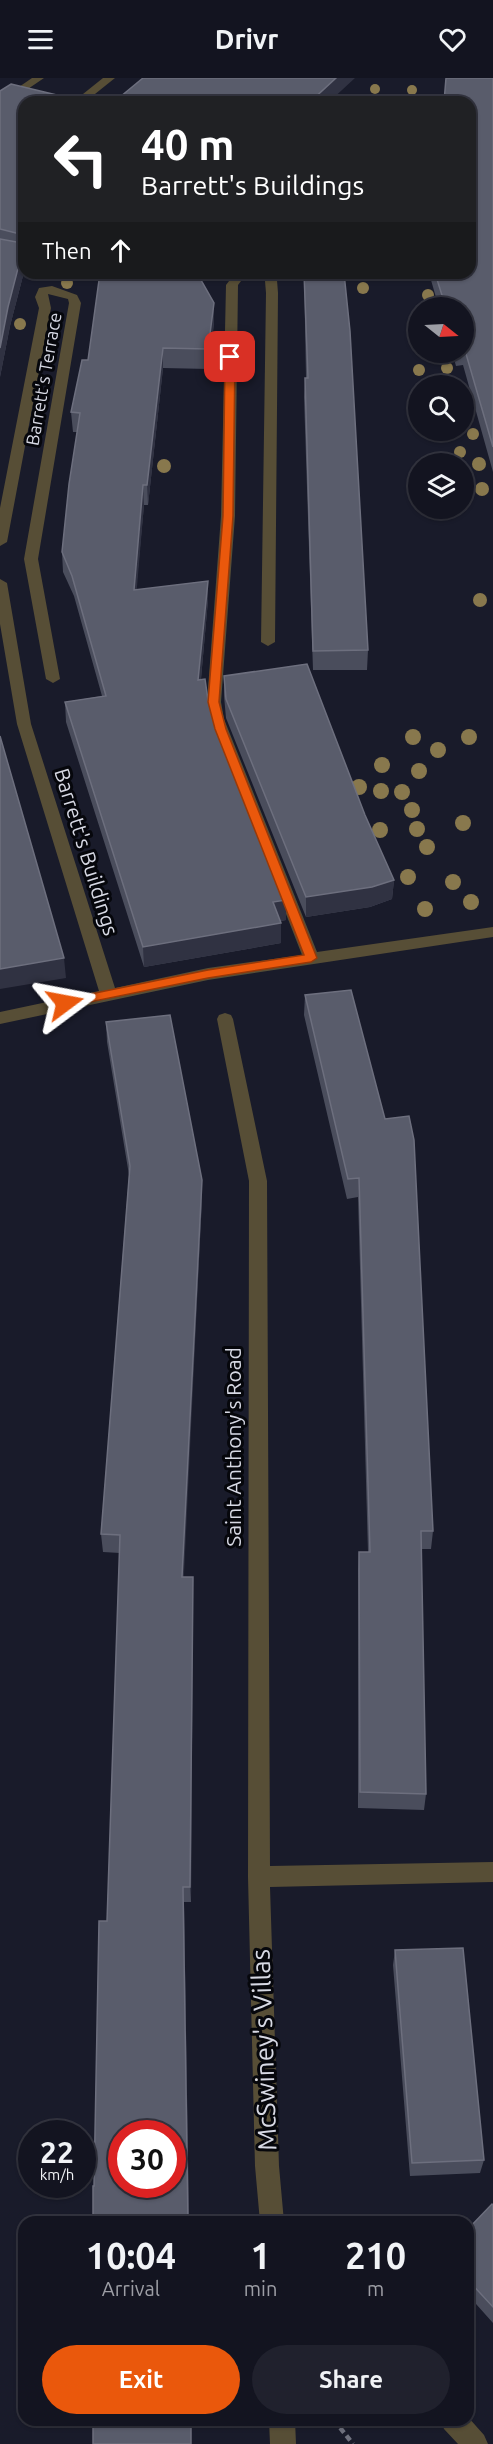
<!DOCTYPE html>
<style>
:root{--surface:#131420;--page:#20212d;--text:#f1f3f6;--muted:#9d9ea5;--line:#32333e;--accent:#ea580c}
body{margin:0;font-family:Ubuntu,sans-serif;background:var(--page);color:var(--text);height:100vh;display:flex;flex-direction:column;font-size:22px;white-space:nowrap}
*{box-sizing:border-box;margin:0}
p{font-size:20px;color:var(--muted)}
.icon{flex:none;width:33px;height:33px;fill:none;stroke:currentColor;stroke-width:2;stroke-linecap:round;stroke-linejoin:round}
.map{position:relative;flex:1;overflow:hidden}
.drawer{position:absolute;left:18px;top:2138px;width:456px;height:210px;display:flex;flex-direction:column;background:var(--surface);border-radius:18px;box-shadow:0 2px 4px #0004,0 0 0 2px var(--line)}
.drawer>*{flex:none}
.banner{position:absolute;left:18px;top:18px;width:458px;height:183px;border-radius:18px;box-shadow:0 2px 4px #0004,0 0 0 2px var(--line);background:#202124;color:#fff;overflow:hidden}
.needle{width:39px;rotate:108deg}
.tools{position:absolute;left:408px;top:219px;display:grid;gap:12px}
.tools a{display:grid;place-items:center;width:66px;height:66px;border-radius:50%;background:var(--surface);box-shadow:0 2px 4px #0004,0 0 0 2px var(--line);font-size:30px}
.speed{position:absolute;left:18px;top:2042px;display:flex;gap:12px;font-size:30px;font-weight:700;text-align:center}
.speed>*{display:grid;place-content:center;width:78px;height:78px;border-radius:50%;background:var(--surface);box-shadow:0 2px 4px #0004,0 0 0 2px var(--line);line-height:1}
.speed small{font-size:15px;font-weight:400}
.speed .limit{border:9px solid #d22;background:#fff;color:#111}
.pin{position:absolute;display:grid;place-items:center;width:51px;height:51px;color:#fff;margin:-26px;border-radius:12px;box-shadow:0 3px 9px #0006}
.me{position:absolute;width:66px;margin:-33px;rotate:77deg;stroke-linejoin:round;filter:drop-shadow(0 0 4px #0008)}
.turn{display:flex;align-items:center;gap:21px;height:126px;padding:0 24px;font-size:27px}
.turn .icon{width:78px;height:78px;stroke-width:2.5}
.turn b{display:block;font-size:42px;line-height:51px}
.then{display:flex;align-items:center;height:57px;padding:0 24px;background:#0003;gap:12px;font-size:22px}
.eta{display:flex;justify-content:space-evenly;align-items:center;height:102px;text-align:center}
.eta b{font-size:36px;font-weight:600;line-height:42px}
.cta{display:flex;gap:12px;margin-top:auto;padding:12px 24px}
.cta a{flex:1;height:69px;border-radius:36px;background:var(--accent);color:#fff;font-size:24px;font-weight:600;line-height:69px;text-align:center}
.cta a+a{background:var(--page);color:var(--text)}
header{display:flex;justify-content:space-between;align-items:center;height:78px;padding:0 24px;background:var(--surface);font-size:27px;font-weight:600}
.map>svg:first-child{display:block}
</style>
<header><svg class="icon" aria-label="menu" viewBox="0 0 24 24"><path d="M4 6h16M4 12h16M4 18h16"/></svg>Drivr<svg class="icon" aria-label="heart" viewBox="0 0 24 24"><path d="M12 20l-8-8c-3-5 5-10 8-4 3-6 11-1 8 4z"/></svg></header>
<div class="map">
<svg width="493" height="2366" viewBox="0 0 493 2366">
<rect width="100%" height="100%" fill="#191b2a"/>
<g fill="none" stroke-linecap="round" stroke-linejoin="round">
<path stroke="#70727f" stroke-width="4.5" stroke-dasharray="6 4" stroke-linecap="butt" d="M334 2342 353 2366"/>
<path fill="#574e36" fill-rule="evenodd" d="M32 0H44L0 30V22Z
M103 0H115L85 24H73Z
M235 195H247L238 207 235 438 221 624 224 641 317 874 493 849V859L208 902 0 946V934L99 913 17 646 0 546V501L7 505 31 646 115 910 208 890 302 877 210 641 207 624 221 438 226 207Z
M258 195H271L277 202 278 215 275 564 268 568 261 564 266 215 265 203Z
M52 208 77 217 81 225 38 481 60 601 53 605 46 601 24 481 69 225 68 221 48 216 51 230 7 464 0 468V430L39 230 35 219 39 210Z
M225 935 231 937 233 941 267 1103 270 1788 493 1784V1804L270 1809 279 2088 284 2144H260L255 2088 248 1799 249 1103 217 941 219 937Z
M468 2339 484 2357 488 2366H458L444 2351 440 2342H468Z
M269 2342H295L296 2366H270Z"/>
</g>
<g fill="#88784d">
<circle cx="375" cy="11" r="5"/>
<circle cx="412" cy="12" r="5"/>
<circle cx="67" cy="205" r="6"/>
<circle cx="363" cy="210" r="6"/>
<circle cx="428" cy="217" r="6"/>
<circle cx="20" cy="246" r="6"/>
<circle cx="447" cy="290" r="6"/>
<circle cx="419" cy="292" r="6"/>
<circle cx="473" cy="356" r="6"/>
<circle cx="460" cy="374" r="6"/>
<circle cx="479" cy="386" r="7"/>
<circle cx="164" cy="388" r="7"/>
<circle cx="482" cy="411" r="7"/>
<circle cx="480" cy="522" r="7"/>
<circle cx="413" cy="659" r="8"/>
<circle cx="469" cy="659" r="8"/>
<circle cx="438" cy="672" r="8"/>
<circle cx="382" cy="687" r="8"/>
<circle cx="419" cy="693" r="8"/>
<circle cx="359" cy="709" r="8"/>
<circle cx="381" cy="713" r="8"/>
<circle cx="402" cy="714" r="8"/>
<circle cx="412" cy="732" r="8"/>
<circle cx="463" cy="745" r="8"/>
<circle cx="417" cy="751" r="8"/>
<circle cx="380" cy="752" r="8"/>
<circle cx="427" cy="769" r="8"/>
<circle cx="408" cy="799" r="8"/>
<circle cx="453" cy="804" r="8"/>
<circle cx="471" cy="824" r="8"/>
<circle cx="425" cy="831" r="8"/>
</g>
<path fill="#4a4d5c" d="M493 0V394L463 287 456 288 452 274H464V230H439L429 195H470Z
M0 13 24 24V194L10 248 0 299Z
M304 195 368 572 367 592H313L304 319 305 300H306Z
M214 225V244L209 291 163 290 148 427H144L136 512 208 503V522L201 601 208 622 286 822V842L281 843V865L144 889 66 644 65 624 102 618 74 518 63 494 62 474 77 354H73L71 334 88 282Z
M224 598 365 737 394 802 392 821 370 829 306 839 226 640 224 618Z
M351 912 433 1453 431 1471H421L426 1716 424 1732 358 1730V1492L359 1474H368L358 1119 347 1121 304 937 305 917Z
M106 944 202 1121 183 1499H193V1517L191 1824H184L189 2144H93L107 1843 120 1475 103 1474 101 1456 129 1097 107 964Z
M395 1872 484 2082 480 2095 410 2098 393 1887Z
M493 2127V2245L468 2217V2151Z"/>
<path fill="#303242" d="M336 0H355L329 24H310Z
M22 175 24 194 10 248 0 299V270L8 229Z
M214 225V244L209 291 208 271Z
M163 270V290L148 427 147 407Z
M143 407 144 427 135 532 134 512Z
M208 503V522L199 622 198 602Z
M394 802 392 821 370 829 306 839V819Z
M286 822V842L273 844V824Z
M281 845V865L144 889 143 869Z
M64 880 66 900 0 911V891Z
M202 1102V1121L183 1517 182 1499Z
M193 1499V1517L191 1824 190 1809Z
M183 1809 184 1824 189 2144H188Z"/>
<path fill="#595c6b" stroke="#6d6f7e" stroke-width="1.5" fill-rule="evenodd" d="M143 0H336L310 24H114Z
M446 0H493V369L464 269V230H446L435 195H470V24H444Z
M11 6 86 24H24V157L0 151V13Z
M0 161 22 165 24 164V175H22L8 229 0 270Z
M100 195H197L214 225 208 271 163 270 147 407H143L134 512 208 503 198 602 205 601 208 622 286 822 273 824 281 845 143 869 65 624 106 618 72 498 62 474 69 406 80 335 71 334 82 282H88Z
M304 195H344L350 253 368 572 313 573 305 300H308Z
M307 586 365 737 394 802 372 809 306 819 226 621 224 598Z
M0 658 64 880 0 891Z
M351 912 385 1041 409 1038 414 1062 433 1453H421L426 1716 360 1714 359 1474H370L359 1100 348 1101 305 917Z
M170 937 202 1102 182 1499H193L190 1809H183L188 2144H93V2108H94L99 1843H107L120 1457 101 1456 130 1088 106 944ZM122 2055H172V2106H122Z
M463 1870 484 2082 412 2085 395 1872Z
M492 2126 493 2127V2229L468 2202V2151Z
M93 2342H191V2366H93Z"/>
<path fill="#ea580c" stroke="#983908" stroke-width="1.5" d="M230 276 235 279 233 438 219 624 226 651 317 880 311 884 208 900 65 929 61 928 59 925 61 922 208 892 304 877 215 651 208 624 223 438 225 279Z"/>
<g text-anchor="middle" stroke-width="6" stroke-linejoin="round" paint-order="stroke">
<g font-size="18" fill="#d7d9e4" stroke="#06070c">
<text transform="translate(44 301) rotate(-80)" y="6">Barrett's Terrace</text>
</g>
<g font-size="21" fill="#d7d9e4" stroke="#06070c">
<text transform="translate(86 774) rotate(73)" y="7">Barrett's Buildings</text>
<text transform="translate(234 1369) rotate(-90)" y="7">Saint Anthony's Road</text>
</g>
<g font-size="26" fill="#d7d9e4" stroke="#06070c">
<text transform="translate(264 1972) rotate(-92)" y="9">McSwiney's Villas</text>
</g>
</g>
</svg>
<div class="tools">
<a><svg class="needle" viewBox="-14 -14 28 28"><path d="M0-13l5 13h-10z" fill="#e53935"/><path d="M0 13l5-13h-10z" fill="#9d9ea5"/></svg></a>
<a><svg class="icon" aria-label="search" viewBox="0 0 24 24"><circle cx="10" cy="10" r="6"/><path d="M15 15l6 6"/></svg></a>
<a><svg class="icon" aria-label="layers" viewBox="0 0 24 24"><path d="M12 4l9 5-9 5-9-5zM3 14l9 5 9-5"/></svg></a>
</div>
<div class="speed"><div>22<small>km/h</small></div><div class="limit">30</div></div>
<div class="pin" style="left:230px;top:279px;background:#d93025"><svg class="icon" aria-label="arrive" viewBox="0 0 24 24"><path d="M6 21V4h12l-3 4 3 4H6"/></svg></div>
<svg class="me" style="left:65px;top:925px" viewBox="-20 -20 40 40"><path d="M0-17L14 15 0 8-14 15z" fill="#ea580c" stroke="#fff" stroke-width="4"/></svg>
<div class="banner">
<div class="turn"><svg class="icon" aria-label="left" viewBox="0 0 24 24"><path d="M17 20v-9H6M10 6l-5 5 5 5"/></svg><div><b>40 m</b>Barrett's Buildings</div></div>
<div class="then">Then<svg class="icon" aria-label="ahead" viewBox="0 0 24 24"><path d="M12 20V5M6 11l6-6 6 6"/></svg></div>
</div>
<section class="drawer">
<div class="eta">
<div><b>10:04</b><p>Arrival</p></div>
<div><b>1</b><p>min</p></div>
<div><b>210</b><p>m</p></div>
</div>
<div class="cta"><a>Exit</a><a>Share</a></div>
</section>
</div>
